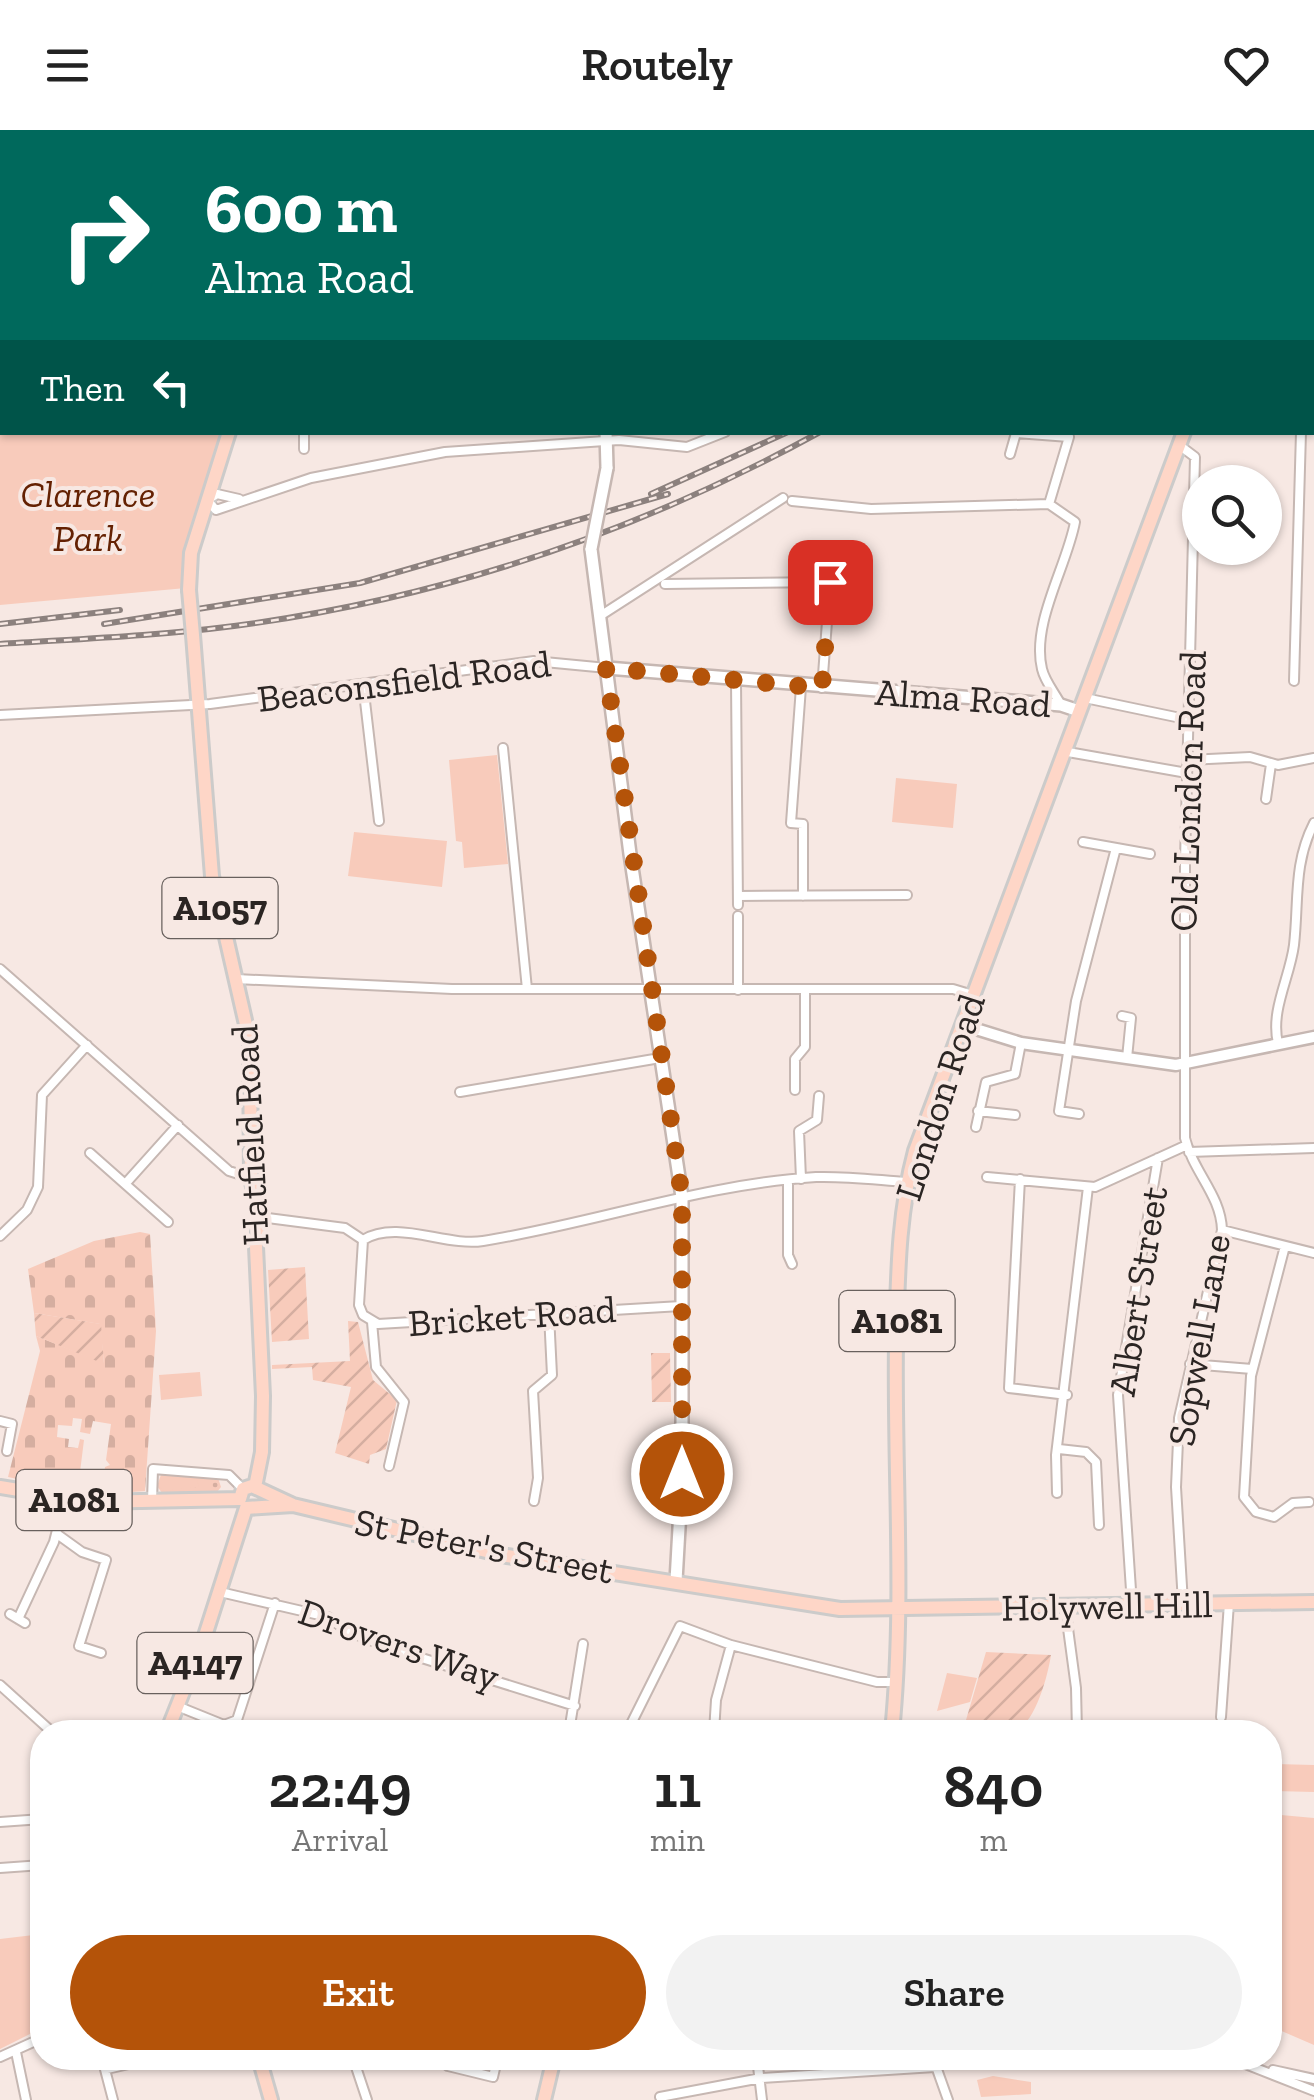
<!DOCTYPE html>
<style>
:root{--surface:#fff;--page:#f2f2f2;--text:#222;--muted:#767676;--accent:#b45309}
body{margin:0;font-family:"Zilla Slab",serif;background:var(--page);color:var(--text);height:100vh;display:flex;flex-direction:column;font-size:38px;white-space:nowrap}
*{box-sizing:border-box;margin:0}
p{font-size:32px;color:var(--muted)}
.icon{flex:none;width:55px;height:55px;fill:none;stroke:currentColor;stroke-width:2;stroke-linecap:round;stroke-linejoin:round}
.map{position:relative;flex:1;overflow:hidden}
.details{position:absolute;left:30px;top:1590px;width:1252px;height:350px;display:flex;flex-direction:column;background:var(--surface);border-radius:40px;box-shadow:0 2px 8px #0004}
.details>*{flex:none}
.banner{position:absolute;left:0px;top:0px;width:1315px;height:305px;box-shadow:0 2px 8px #0004;background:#00695c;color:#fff;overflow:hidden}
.tools{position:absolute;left:1182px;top:335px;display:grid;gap:20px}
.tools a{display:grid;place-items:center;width:100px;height:100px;border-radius:50%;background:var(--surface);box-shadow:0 2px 8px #0004;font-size:50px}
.pin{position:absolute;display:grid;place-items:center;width:85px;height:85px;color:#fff;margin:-42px;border-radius:20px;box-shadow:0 5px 15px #0006}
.me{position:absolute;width:110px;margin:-55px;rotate:0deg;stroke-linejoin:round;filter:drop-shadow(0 0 8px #0008)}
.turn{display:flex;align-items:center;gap:35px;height:210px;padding:0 40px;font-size:45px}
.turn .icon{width:130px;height:130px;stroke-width:2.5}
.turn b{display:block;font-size:70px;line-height:85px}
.then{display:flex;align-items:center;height:95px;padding:0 40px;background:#0003;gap:20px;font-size:38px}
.eta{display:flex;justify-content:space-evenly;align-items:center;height:170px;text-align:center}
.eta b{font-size:60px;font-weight:600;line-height:70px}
.action{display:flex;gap:20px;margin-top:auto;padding:20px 40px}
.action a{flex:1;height:115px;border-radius:60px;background:var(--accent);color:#fff;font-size:40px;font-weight:600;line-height:115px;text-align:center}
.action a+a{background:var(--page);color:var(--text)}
header{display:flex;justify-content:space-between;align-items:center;height:130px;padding:0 40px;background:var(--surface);font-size:45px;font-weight:600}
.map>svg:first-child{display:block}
</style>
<header><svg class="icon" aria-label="menu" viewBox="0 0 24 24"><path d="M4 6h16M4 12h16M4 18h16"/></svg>Routely<svg class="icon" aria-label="heart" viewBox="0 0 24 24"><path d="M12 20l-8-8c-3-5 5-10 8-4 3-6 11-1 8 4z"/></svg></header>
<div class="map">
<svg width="1314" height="1970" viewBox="0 0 1314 1970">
<defs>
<pattern id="grass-dots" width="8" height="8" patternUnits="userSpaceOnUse" patternTransform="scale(2.5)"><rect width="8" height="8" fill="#f8cbbb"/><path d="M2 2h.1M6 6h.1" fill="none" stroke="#d5aea0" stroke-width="1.8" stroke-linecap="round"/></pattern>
<pattern id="cemetery-stones" width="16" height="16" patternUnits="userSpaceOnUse" patternTransform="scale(2.5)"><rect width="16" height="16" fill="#f8cbbb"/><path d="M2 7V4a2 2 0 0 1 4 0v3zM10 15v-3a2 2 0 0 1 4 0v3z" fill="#d5aea0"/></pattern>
<pattern id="garden-furrows" width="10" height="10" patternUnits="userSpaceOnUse" patternTransform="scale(2.5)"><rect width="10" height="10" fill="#f8cbbb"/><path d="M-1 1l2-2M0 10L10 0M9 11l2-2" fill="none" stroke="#d5aea0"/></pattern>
</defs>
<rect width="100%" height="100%" fill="#f7e8e3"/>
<path fill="url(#grass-dots)" d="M162 1342 218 1348 221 1357 217 1362 162 1363 157 1356Z"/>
<path fill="url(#cemetery-stones)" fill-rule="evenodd" d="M140 1102 150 1104 156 1201 145 1361 91 1365 8 1347 40 1221 36 1206 104 1233 100 1194 34 1183 28 1139 94 1111ZM73 1288 82 1289 80 1302 90 1304 93 1291 111 1294 106 1330 110 1335 105 1337 103 1353 79 1350 84 1310 80 1309 78 1318 68 1317 69 1309 57 1307 58 1295 72 1296Z"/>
<path fill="#f8cbbb" d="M0 51 2 302 223 303 186 458 0 475Z
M497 625 508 734 464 738 462 712 456 711 449 630Z
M896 648 957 654 953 698 892 692Z
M354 702 447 711 442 757 348 746Z
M200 1242 202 1266 161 1270 159 1245Z
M163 1345 196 1347 199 1357 163 1361 158 1355Z
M947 1543 977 1548 970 1572 937 1581Z
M1275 1634 1314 1635V1662L1274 1661Z
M1270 1684 1314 1688V1915L1270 1896Z
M42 1804V1898L0 1919V1809Z
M993 1946 1031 1952V1964L981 1967 977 1950Z"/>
<path fill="url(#garden-furrows)" d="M305 1137 309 1209 272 1212 268 1140Z
M34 1183 101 1194 104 1234 36 1206Z
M348 1191 358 1192 373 1250 397 1270 386 1319 370 1325 369 1334 335 1323 351 1257 313 1250 312 1237 272 1239V1235L350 1231Z
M651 1223H670L671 1272H652Z
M986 1522 1051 1525C1048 1545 1035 1596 1013 1602 997 1606 980 1595 966 1590Z"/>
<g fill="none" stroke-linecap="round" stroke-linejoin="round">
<defs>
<path id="minor" d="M629 0 630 2
M102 2 104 0
M250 2 252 0
M463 2 464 0
M660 2 661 0
M804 2 805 0
M0 41 2 43
M1312 113H1314
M1312 171 1314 170
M1312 265 1314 262
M1312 289 1314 290
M304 302V319
M1179 315 1195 327 1185 730V1008C1193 1042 1221 1065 1222 1100L1179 1288 1176 1357 1183 1473
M1010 324 1016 303 1069 307
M239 369 217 364 207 370 216 380 311 348 445 322 619 310 687 317 725 302
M792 371 871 379 1049 374
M1049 374 1075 392C1067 436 1031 493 1042 539 1045 552 1055 563 1061 575
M1049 374 1069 307
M665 454 830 452 822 558
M600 486 783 368
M736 551 738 775
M1294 551 1301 302
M363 554 379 691
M801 557 791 693 803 694V766
M1085 568 1190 590
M0 585 210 574 534 531 607 538
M503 618 527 859
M1068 622 1187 643
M1188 630 1250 627 1278 635 1314 628
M1266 669 1271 634
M1083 712 1150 724
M738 766 907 765
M0 839 229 1041 251 1048
M236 849 452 859H953L973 865
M738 860V786
M1122 886 1131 888 1127 928
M1278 913C1270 881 1290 847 1294 815 1299 771 1293 734 1314 693
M795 960V929L805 917V859
M460 962 660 928
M978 981 1015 985
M1079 984 1059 981 1076 871 1116 718
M976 997 986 952 1015 944 1021 913
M1189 1022 1314 1018
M90 1023 168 1092
M987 1047 1095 1057 1187 1015
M801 1049 799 1001 817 990 819 966
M1020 1049 1009 1258 1067 1265
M788 1050V1125L792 1134
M126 1053 178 995
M260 1087 345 1098 363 1110
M1222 1100 1314 1123
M0 1106 27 1080 38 1057 42 965 87 915
M363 1110C397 1089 446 1117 483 1111 595 1093 703 1054 816 1047 847 1046 877 1050 907 1052
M363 1110 359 1175 363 1185 378 1194 681 1176
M1285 1116 1251 1246 1244 1367 1256 1382 1274 1387 1293 1373 1309 1372
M372 1192 376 1237 404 1272 389 1336
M1190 1234 1252 1239
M0 1291 12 1294 7 1321
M1059 1319 1086 1322 1096 1332 1099 1395
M1057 1363 1056 1325 1088 1057
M152 1371 153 1339 229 1345 243 1359
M534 1371 538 1348 533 1261 552 1245 549 1184
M57 1404 82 1422 106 1430 79 1516 101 1523
M220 1462 328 1487 347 1501 393 1519 575 1576
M1132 1475 1118 1265 1158 1028
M1065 1476 1076 1558 1077 1602
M10 1484 25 1493
M18 1489 54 1412 65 1368
M0 1555 52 1602
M177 1576 224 1595 237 1590 275 1473
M1221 1587 1229 1473
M569 1602 583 1514
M627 1602 680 1496 731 1515 877 1552H895
M679 1602 713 1597
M714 1602 716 1570 731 1515
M0 1692 42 1689
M0 1738 42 1735
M16 1922 26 1970
M0 1927 42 1908
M102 1928 113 1970
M353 1928 367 1970
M438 1928 448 1936 493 1947 497 1930
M757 1928 762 1970
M933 1928 948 1970
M1230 1928 1314 1961
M356 1936 382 1928
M107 1939 155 1928
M1273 1940 1314 1949
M660 1967 761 1948 935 1937"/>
<path id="tertiary" d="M342 2 343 0
M963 895 1021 913 1176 935 1314 907"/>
<path id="secondary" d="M606 302 607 338
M591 419 630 724 682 1067V1345L676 1451
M607 538 1061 575 1079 581"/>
<path id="primary" d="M205 0 208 2
M1298 2 1299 0
M189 460 191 423 229 302
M193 505 212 746 250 912 251 1048 260 1087 256 1117 263 1266 262 1322 255 1357
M0 1357 91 1372 240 1369
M240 1369 243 1359 252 1356 293 1375 507 1426 840 1479 1314 1472
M246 1378 293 1375
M167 1602 204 1509 246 1378
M892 1602C905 1472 894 1342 896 1211 898 1145 898 1085 915 1021L1184 302
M259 1928 271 1970
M544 1970 554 1928"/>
</defs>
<use href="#minor" stroke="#c6b7b2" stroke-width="12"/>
<use href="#tertiary" stroke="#c6b7b2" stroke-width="15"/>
<use href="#secondary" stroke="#c6b7b2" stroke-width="16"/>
<use href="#primary" stroke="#cccbca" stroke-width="18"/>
<use href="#minor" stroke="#fff" stroke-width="8"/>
<use href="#tertiary" stroke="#fff" stroke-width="10"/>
<use href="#secondary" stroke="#fff" stroke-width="11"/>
<use href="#primary" stroke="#fed6c7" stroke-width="12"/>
<defs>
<path id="rail" d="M1198 2 1200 0
M1225 2 1227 0
M651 364 788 302
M0 494 120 480
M104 494 360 453 668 364
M0 514C78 509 156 506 234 496 440 469 638 402 820 302"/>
</defs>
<use href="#rail" stroke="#8c817e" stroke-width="6"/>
<use href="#rail" stroke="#f7e8e3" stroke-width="2.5" stroke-dasharray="8" stroke-linecap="butt"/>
<defs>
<path id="secondary-bridge" d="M591 419 607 338"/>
<path id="primary-bridge" d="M189 460 193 505"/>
</defs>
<use href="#secondary-bridge" stroke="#c6b7b2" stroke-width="16" stroke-linecap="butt"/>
<use href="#primary-bridge" stroke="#cccbca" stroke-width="18" stroke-linecap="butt"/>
<use href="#secondary-bridge" stroke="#fff" stroke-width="11"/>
<use href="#primary-bridge" stroke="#fed6c7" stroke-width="12"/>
</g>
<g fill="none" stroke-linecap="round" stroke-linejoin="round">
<path stroke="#b45309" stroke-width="18" stroke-dasharray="0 32.4" d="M682 1344V1067L606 538 822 558 830 452"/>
</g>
<g text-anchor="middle" stroke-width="8" stroke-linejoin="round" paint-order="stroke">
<g fill="#f7e8e3" stroke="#68605d" stroke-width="2.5">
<rect x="162.5" y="748" width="115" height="60" rx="8"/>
<rect x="839.5" y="1161" width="115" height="60" rx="8"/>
<rect x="16.5" y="1340" width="115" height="60" rx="8"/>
<rect x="137.5" y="1503" width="115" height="60" rx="8"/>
</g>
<g font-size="35" font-weight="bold" fill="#2b2523">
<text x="220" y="790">A1057</text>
<text x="897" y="1203">A1081</text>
<text x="74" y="1382">A1081</text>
<text x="195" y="1545">A4147</text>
</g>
<g font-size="38" font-style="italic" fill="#642102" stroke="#f7e8e3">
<text x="88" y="377">Clarence<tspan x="88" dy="44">Park</tspan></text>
</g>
<g font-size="38" fill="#2b2523" stroke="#f7e8e3">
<text transform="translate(404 551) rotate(-7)" y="13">Beaconsfield Road</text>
<text transform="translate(963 568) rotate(4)" y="13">Alma Road</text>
<text transform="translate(1188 661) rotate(-88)" y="13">Old London Road</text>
<text transform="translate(940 967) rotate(-72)" y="13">London Road</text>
<text transform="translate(250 1005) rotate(-93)" y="13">Hatfield Road</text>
<text transform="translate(1138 1161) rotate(-81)" y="13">Albert Street</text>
<text transform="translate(512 1186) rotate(-4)" y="13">Bricket Road</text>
<text transform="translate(1199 1210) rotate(-80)" y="13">Sopwell Lane</text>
<text transform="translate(484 1416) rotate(11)" y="13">St Peter's Street</text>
<text transform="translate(1107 1476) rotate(-1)" y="13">Holywell Hill</text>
<text transform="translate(399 1514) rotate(19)" y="13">Drovers Way</text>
</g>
</g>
</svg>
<div class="tools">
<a><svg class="icon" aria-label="search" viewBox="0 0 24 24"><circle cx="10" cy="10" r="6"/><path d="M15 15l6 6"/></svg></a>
</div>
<div class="pin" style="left:830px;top:452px;background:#d93025"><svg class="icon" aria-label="arrive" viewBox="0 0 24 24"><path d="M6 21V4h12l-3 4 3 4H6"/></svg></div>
<svg class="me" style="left:682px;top:1344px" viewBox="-20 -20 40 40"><circle r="17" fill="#b45309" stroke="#fff" stroke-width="3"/><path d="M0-11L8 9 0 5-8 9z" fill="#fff"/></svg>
<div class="banner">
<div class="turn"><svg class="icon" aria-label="right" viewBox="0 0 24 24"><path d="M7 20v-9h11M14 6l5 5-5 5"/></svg><div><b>600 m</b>Alma Road</div></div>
<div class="then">Then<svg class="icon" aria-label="left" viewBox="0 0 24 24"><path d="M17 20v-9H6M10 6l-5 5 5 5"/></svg></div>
</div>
<section class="details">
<div class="eta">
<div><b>22:49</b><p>Arrival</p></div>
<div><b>11</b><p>min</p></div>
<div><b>840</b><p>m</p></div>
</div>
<div class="action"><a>Exit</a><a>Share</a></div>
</section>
</div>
